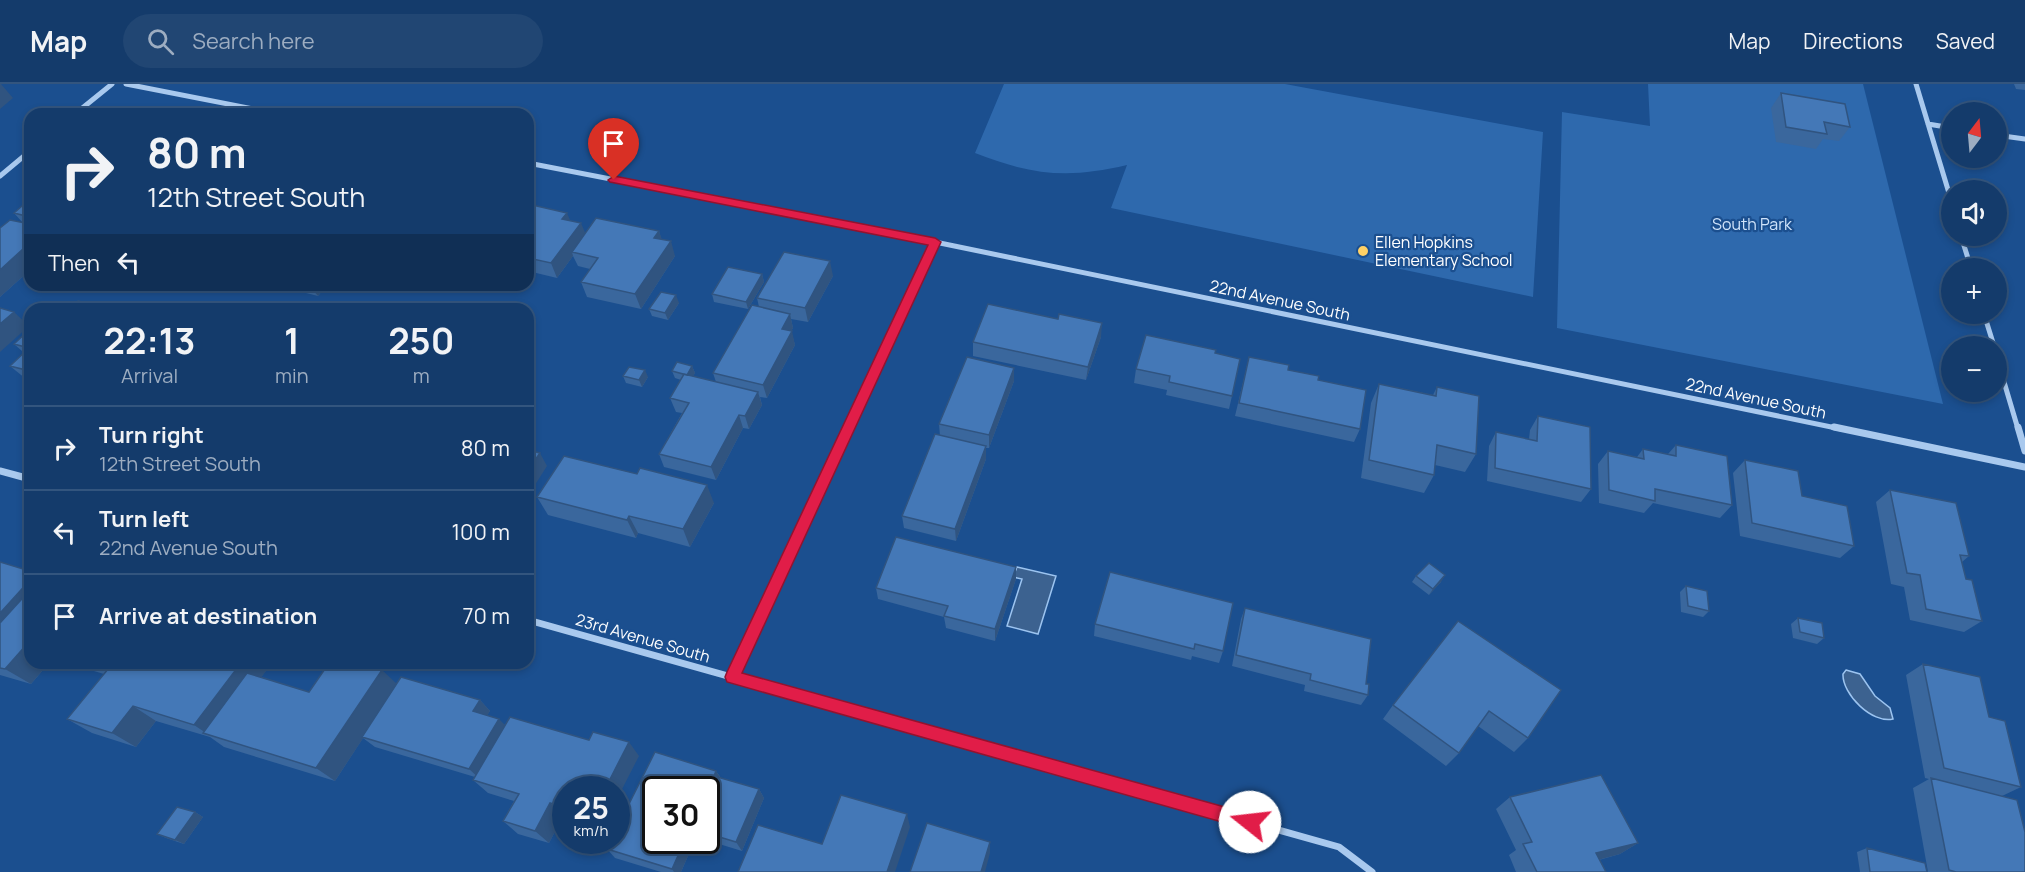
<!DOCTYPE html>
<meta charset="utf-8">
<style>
:root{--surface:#143b6b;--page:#214673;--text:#f1f3f6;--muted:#9dadc1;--line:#33557e}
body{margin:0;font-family:Manrope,sans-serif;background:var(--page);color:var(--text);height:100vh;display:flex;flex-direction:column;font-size:22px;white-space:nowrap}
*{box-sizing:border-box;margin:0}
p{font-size:20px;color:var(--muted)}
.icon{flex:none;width:33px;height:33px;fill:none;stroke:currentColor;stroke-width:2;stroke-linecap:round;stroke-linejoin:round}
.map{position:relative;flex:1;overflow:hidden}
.drawer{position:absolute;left:24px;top:219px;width:510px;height:366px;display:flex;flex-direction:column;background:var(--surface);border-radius:18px;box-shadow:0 3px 9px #0003,0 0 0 2px var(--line)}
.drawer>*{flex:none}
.banner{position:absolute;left:24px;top:24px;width:510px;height:183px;border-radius:18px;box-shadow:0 3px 9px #0003,0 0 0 2px var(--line);background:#143b6b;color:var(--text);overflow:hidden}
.needle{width:39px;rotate:16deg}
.buttons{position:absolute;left:1941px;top:18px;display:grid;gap:12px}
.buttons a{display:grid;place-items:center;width:66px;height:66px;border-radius:50%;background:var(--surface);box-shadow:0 3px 9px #0003,0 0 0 2px var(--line);font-size:30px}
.speed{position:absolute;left:552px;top:692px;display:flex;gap:12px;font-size:30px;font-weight:700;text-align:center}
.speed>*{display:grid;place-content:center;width:78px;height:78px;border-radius:50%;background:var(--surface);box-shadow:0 3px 9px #0003,0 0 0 2px var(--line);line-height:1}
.speed small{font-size:15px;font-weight:400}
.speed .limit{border:3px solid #111;border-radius:9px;background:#fff;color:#111}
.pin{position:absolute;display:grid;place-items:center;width:51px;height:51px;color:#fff;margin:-62px -26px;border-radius:50% 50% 50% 0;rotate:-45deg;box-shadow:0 0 6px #0007}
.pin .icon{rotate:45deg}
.me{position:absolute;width:66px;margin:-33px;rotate:286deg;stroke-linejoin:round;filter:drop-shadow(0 0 4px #0008)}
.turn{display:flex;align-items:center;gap:21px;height:126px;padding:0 24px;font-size:27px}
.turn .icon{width:78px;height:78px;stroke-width:2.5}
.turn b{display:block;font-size:42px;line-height:51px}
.then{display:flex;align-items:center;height:57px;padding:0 24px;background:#0003;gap:12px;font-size:22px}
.eta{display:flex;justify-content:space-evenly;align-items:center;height:102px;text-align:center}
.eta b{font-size:36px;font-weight:700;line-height:42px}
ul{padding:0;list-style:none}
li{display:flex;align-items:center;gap:18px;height:84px;padding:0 24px;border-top:2px solid var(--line)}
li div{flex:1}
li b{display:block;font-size:22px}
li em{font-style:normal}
header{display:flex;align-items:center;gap:36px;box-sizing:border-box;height:84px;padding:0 30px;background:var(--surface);border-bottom:2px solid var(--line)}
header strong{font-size:28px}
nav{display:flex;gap:33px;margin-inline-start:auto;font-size:21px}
.search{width:420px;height:54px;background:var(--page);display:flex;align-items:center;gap:15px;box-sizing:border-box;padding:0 21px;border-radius:33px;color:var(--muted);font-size:22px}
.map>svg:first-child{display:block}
</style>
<header>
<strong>Map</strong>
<div class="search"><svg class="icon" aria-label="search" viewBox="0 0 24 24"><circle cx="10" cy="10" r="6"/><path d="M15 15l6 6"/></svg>Search here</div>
<nav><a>Map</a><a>Directions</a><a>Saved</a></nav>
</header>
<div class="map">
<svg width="2025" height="788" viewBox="0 0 2025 788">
<rect width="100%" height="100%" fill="#1b4f8f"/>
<path fill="#2e69ad" d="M1004 0H1285L1543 48 1533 213 1111 124 1127 81C1068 95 1031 91 975 69Z
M1648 0H1863L1943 320 1557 244 1562 28 1650 42Z"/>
<path fill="#3c6290" stroke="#9cc4f0" stroke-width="1.5" d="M1017 483 1056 492 1038 550 1007 542 1022 495 1013 493Z
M1846 586 1860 590 1875 612 1890 624 1893 635C1872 640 1842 610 1843 590Z"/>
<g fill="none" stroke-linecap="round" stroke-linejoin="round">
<path stroke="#a9c9ee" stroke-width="5" d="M126 0 279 30
M1916 0 1952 119
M75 30 112 0
M1928 40 1952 44
M1996 51 2025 55
M528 79 935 158 1841 345
M0 92 30 67
M1961 152 1971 184
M1984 230 1994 262
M1996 271 2018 345
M848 345 935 158"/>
<path stroke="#a9c9ee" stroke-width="7" d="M1834 343 2025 383
M2018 343 2025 367
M0 387 30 395
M528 536 1339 763 1372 788
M732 593 848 343"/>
</g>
<path fill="#3a679d" d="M2014 0H2025V6L2016 5Z
M1781 9 1850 43 1839 57 1823 55 1816 65 1776 58 1771 24Z
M30 115V186L0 213V144L23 139 14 129Z
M528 120 571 137 585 149 659 147 661 155 675 172 641 225 587 213 581 198 590 185 578 182 573 172 557 194 528 187Z
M762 190 764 198 748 225 714 218 712 210Z
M833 192 808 238 791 235 793 244 791 247 795 261 767 314 760 313 762 321 749 345 743 344 716 396 664 383 659 370 682 329 676 328 670 314 681 296 675 294 672 287 692 282 695 289 693 292 716 298 713 289 759 223 757 214Z
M296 201H327L318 212 302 208Z
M679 219 668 236 652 232 649 225Z
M30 245V297L26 295 10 282 25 268 22 267 14 260Z
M1101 253 1086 296 973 272V258Z
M1215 269 1232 312 1229 325 1166 311 1167 306 1134 299 1136 285Z
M1249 273 1318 296 1360 345 1354 358 1235 332Z
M1014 284V297L989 364H986V375L956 457 904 444 902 432 940 352 939 340Z
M623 292 648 293 642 303 626 299Z
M1379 300 1433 311 1437 303 1476 370 1465 388 1435 381 1434 391 1424 409 1361 394 1371 319Z
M1538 332 1591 405 1581 418 1487 397 1489 362 1496 348 1529 355 1530 346Z
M1676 361 1732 421 1720 434 1653 419 1644 429 1599 419 1598 380 1608 367 1637 373 1643 365 1668 370Z
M1745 376 1802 412 1854 462 1840 474 1740 452 1733 389Z
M1890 406 1969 472 1962 478 1966 495 1982 537 1964 548 1910 536 1904 503 1891 500 1876 418Z
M537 413 714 419 690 463 638 449 636 454 548 431Z
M0 478 30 487V579H49L31 600 0 591Z
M1016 483V495L995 557 946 544 944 533 878 515 876 504Z
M1110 488 1223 567 1219 579 1192 572 1191 576 1094 552 1095 540Z
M1416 492 1441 498 1429 511 1412 498Z
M1686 502 1709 527 1703 533 1681 528 1680 508Z
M1245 524 1366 600 1368 611 1361 621 1304 607 1305 601 1232 582 1241 535Z
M1798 534 1824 554 1817 560 1793 554 1791 540Z
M1458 537 1528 654 1514 668 1478 642 1459 669 1446 682 1383 635 1393 621Z
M67 579H272L261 593 309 608 397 600 480 616 490 627 487 631 505 641 639 672 566 705V733L563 732 549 759 518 750 503 737 514 717 488 709 473 696 475 693 375 663 363 654 335 697 224 663 210 653 156 637 136 663 92 649 67 635 104 590Z
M1923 580 1989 633 2021 703 2002 712 2025 788H1928L1913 704 1929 695 1925 694 1906 591Z
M655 668 716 687 721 694 759 705 764 714 742 767 706 756V705H656V756H695L681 788H661L615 774 607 765 612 756H616V746Z
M1510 713 1638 759 1620 770 1599 776 1606 788H1516L1509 771 1516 766 1496 725Z
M195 728 203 733 184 760 166 754 157 750Z
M1867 764 1927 788H1860L1857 768Z"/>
<path fill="#305480" d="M0 0H1L13 14 0 25Z
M567 129 573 143 562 135Z
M581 139 587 153 572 168 573 172 557 194 551 179Z
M659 147 664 162 654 154Z
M671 157 675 172 641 225 635 210Z
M24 164 30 170V186L0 213V186Z
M830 177 833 192 808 238 805 224Z
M762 190 764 198 748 225 746 218Z
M315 201H327L318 212 312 205Z
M676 211 679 219 668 236 665 229Z
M14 228 29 242 0 268V240Z
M790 230 793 244 785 259 782 245Z
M1102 239 1101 253 1086 296 1088 283Z
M792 247 795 261 767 314 763 301Z
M692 282 695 289 690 298 687 291Z
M1014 284V297L989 364V351Z
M645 286 648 293 642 303 639 296Z
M758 308 762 321 749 345 745 332Z
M739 331 743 344 716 396 711 383Z
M986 362V375L956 457 955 445Z
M540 369 547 382 528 412V386Z
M707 401 714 419 690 463 683 445Z
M629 432 638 449 636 454 627 436Z
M1016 483V495L995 557V545Z
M1445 491 1441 498 1429 511 1433 505Z
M30 496V527L0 548V529Z
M28 559 30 560V579H49L31 600 5 585Z
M102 579H138L124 596 100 581Z
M241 579H272L217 653 209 651 194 641Z
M382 586 398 601 335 697 316 684Z
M480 616 490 627 483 638 473 627Z
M133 622 156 637 136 663 112 649Z
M499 635 509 645 480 695 469 685Z
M629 658 639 672 616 717V705H605Z
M716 687 722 696 714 692Z
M759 705 764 714 742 767 736 758Z
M550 719 563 732 549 759 535 747Z
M195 728 203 733 184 760 175 756Z
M907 730 910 743 895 788H887Z
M685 756H695L681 788H674L672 785Z
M990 758V769L985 788H981Z
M1638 759 1620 770 1579 781 1596 769Z"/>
<path fill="#4478b7" stroke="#305480" stroke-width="1.5" d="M1781 9 1845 20 1850 43 1824 38 1827 50 1786 43Z
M30 115V133L14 129Z
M528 120 567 129 562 135 581 139 551 179 528 174Z
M596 134 659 147 654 154 671 157 635 210 581 198 598 174 572 168Z
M10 136 30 140V166L24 164 0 186V144Z
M784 168 830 177 805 224 757 214Z
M728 183 762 190 746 218 712 210Z
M297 201H315L312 205Z
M661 208 676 211 665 229 649 225Z
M78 217 110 225H70Z
M988 220 1058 235 1059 230 1102 239 1088 283 973 258Z
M752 221 790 230 782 245 792 247 763 301 713 289Z
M0 224 14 228 0 240Z
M30 245V263L29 264 14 260Z
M1146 251 1216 266 1215 269 1240 275 1232 312 1169 298 1170 292 1136 285Z
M30 263V287L10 282Z
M967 273 1014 284 989 351 939 340Z
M1249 273 1289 281 1288 286 1319 292 1318 296 1366 306 1360 345 1239 319Z
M677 278 692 282 687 291 672 287Z
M629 283 645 286 639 296 623 292Z
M684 290 758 308 745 332 739 331 711 383 659 370 689 319 670 314Z
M1379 300 1436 312 1437 303 1479 312 1476 370 1437 361 1434 391 1369 376Z
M1538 332 1590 343 1591 405 1495 384 1496 348 1537 357Z
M935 350 986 362 955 445 902 432Z
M1676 361 1727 372 1732 421 1655 405V417L1609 406 1608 367 1644 375 1643 365 1676 372Z
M528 366 540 369 528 386Z
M564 372 637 390 640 384 707 401 683 445 629 432 627 436 537 413Z
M1745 376 1798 387 1802 412 1847 422 1854 462 1752 439Z
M1890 406 1956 419 1969 472 1960 471 1966 495 1972 496 1982 537 1926 525 1920 491 1907 489Z
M896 453 1016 483 995 545 944 532 948 522 876 504Z
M0 478 30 487V496L0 529Z
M1429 479 1445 491 1433 505 1416 492Z
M1110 488 1233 519 1223 567 1195 560 1194 565 1095 540Z
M1686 502 1707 507 1709 527 1688 522Z
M30 506V560L28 559 5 585 0 584V539Z
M1245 524 1371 555 1366 600H1369L1368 611 1310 596 1311 590 1236 571Z
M1798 534 1822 539 1824 554 1800 548Z
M1458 537 1561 606 1528 654 1489 627 1459 669 1393 621Z
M113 579H241L194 641 133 622 112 649 67 635Z
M329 579H357L382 586 316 684 203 649 247 589 309 608Z
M1923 580 1980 593 1989 633 2005 637 2021 703 1944 684Z
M401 593 480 616 473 627 499 635 469 685 362 653Z
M510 633 589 656 593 648 629 658 605 705H566V724L550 719 535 747 503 737 519 710 473 696Z
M655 668 716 687 714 692 759 705 736 758 706 749V705H656V756H685L672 785 607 765 612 756H616V746Z
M1601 691 1638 759 1596 769 1606 788H1537L1523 760 1532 758 1510 713Z
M1931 694 2017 716 2025 748V788H1956L1949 786Z
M841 711 907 730 887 788H738L758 741 822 760Z
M177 723 195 728 175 756 157 750Z
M927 739 990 758 981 788H910Z
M1867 764 1925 779 1927 788H1870Z"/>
<path fill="#e11d48" stroke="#92132f" stroke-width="1.5" d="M614 92 935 154 941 158 742 589 1250 730 1255 732 1258 738 1255 744 1250 746 727 598 725 593 727 588 928 161 610 98 608 96Z"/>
<circle fill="#ffd166" stroke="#1b4f8f" stroke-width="2" cx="1363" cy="167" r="6"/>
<g text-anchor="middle" stroke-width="4.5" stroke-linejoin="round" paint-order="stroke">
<g font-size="16" fill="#cfe3fa" stroke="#1b4f8f">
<text x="1752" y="146">South Park</text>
</g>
<g font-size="16" fill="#fff" stroke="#1b4f8f" text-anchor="start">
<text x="1375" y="164">Ellen Hopkins<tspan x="1375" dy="18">Elementary School</tspan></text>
</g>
<g font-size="16" fill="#fff" stroke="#1b4f8f">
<text transform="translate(1280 216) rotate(12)" y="6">22nd Avenue South</text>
<text transform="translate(1756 314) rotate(12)" y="6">22nd Avenue South</text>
<text transform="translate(643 554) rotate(16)" y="6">23rd Avenue South</text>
</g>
</g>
</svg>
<div class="buttons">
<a><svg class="needle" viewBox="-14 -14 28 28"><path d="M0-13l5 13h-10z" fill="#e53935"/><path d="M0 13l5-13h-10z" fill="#9dadc1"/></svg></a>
<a><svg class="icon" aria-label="sound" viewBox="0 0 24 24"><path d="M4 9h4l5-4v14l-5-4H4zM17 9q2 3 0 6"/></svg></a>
<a>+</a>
<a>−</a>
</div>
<div class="speed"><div>25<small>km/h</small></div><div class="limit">30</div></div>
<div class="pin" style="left:614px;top:96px;background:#d93025"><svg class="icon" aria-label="arrive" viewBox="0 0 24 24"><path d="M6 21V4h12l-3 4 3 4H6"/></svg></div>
<svg class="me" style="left:1250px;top:738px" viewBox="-20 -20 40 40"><circle r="19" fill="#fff"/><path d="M0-13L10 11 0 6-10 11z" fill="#e11d48"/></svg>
<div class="banner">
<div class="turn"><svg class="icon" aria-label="right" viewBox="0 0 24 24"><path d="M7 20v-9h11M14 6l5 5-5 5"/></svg><div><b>80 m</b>12th Street South</div></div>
<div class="then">Then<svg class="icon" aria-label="left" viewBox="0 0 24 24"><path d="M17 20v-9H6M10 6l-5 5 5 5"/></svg></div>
</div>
<section class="drawer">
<div class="eta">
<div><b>22:13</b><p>Arrival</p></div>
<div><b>1</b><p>min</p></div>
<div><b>250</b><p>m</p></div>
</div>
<ul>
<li><svg class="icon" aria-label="right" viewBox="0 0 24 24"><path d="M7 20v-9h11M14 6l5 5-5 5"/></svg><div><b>Turn right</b><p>12th Street South</p></div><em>80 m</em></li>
<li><svg class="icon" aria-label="left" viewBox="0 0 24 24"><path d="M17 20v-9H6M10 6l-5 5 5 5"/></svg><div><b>Turn left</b><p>22nd Avenue South</p></div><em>100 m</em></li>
<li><svg class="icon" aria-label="arrive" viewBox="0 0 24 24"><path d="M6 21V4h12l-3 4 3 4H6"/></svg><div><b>Arrive at destination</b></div><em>70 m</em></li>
</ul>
</section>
</div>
